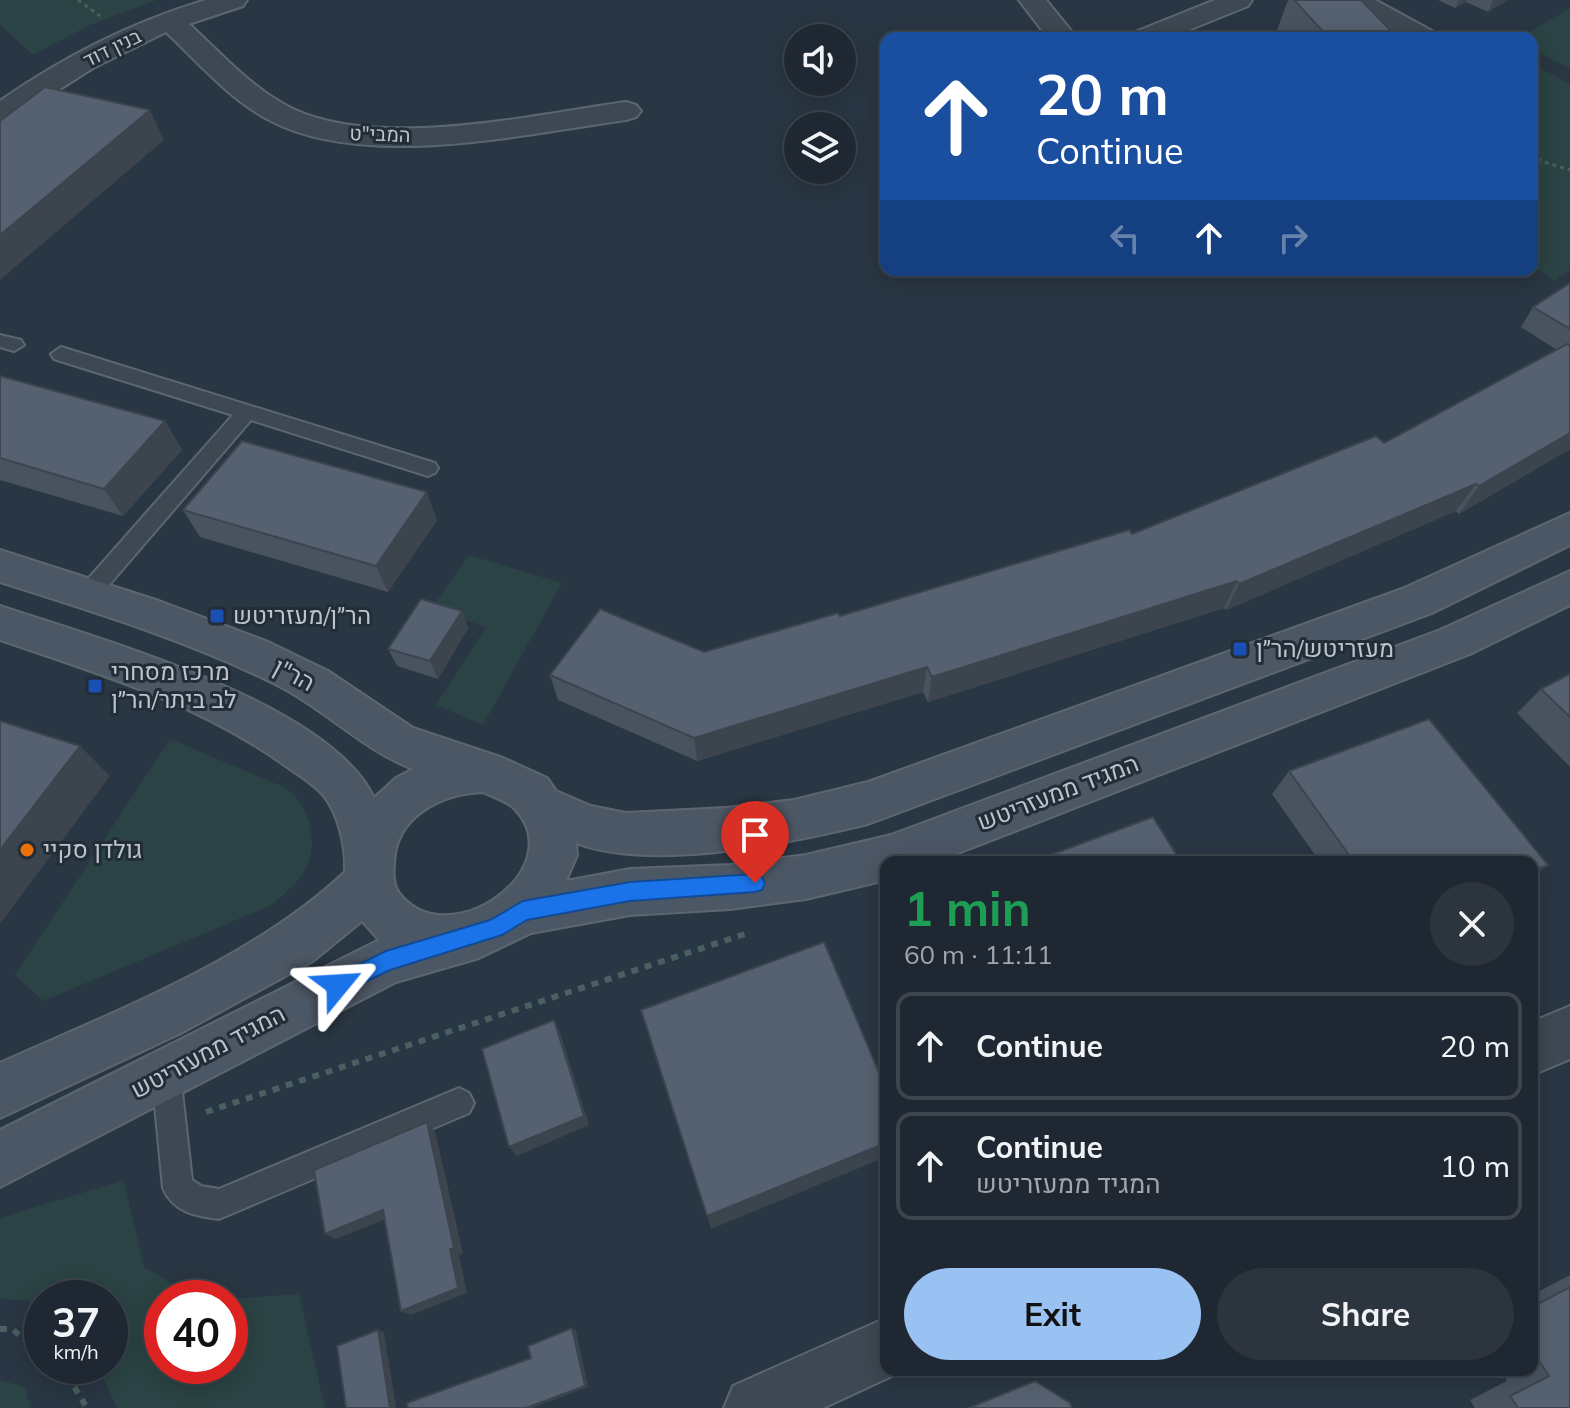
<!DOCTYPE html>
<meta charset="utf-8">
<style>
:root{--surface:#1f2832;--page:#2c343e;--text:#f1f3f6;--muted:#a1a6ac;--line:#3c444d;--accent:#99c2f3}
body{margin:0;font-family:Mulish,Heebo,sans-serif;background:var(--page);color:var(--text);height:100vh;display:flex;flex-direction:column;font-size:30px;white-space:nowrap}
*{box-sizing:border-box;margin:0}
p{font-size:26px;color:var(--muted)}
.icon{flex:none;width:44px;height:44px;fill:none;stroke:currentColor;stroke-width:2;stroke-linecap:round;stroke-linejoin:round}
.map{position:relative;flex:1;overflow:hidden}
.side{position:absolute;left:880px;top:856px;width:658px;height:520px;display:flex;flex-direction:column;background:var(--surface);border-radius:16px;box-shadow:0 4px 20px #0003,0 0 0 2px var(--line)}
.side>*{flex:none}
.top-card{position:absolute;left:880px;top:32px;width:658px;height:244px;border-radius:16px;box-shadow:0 4px 20px #0003,0 0 0 2px var(--line);background:#1a4fa0;color:#fff;overflow:hidden}
.controls{position:absolute;left:784px;top:24px;display:grid;gap:16px}
.controls a{display:grid;place-items:center;width:72px;height:72px;border-radius:50%;background:var(--surface);box-shadow:0 4px 20px #0003,0 0 0 2px var(--line);font-size:40px}
.speed{position:absolute;left:24px;top:1280px;display:flex;gap:16px;font-size:40px;font-weight:700;text-align:center}
.speed>*{display:grid;place-content:center;width:104px;height:104px;border-radius:50%;background:var(--surface);box-shadow:0 4px 20px #0003,0 0 0 2px var(--line);line-height:1}
.speed small{font-size:20px;font-weight:400}
.speed .limit{border:12px solid #d22;background:#fff;color:#111}
.pin{position:absolute;display:grid;place-items:center;width:68px;height:68px;color:#fff;margin:-82px -34px;border-radius:50% 50% 50% 0;rotate:-45deg;box-shadow:0 0 8px #0007}
.pin .icon{rotate:45deg}
.me{position:absolute;width:88px;margin:-44px;rotate:63deg;stroke-linejoin:round;filter:drop-shadow(0 0 6px #0008)}
.turn{display:flex;align-items:center;gap:28px;height:168px;padding:0 24px;font-size:36px}
.turn .icon{width:104px;height:104px;stroke-width:2.5}
.turn b{display:block;font-size:56px;line-height:68px}
.lanes{display:flex;align-items:center;height:76px;padding:0 24px;background:#0003;justify-content:center;gap:40px;direction:ltr}
.lanes .off{opacity:.35}
.round{display:grid;place-items:center;flex:none;width:84px;height:84px;border-radius:42px;background:var(--page)}
.overview{display:flex;align-items:center;justify-content:space-between;height:136px;padding:0 24px}
h1{font-size:48px;font-weight:700;line-height:60px;color:#1e9e55}
.cta{display:flex;gap:16px;margin-top:auto;padding:16px 24px}
.cta a{flex:1;height:92px;border-radius:48px;background:var(--accent);color:#111;font-size:32px;font-weight:700;line-height:92px;text-align:center}
.cta a+a{background:var(--page);color:var(--text)}
ul{padding:0;list-style:none}
li{display:flex;align-items:center;gap:24px;height:108px;margin:0 16px 12px;padding:0 8px;border:4px solid var(--line);border-radius:16px}
li div{flex:1}
li b{display:block;font-size:30px}
li em{font-style:normal}
.map>svg:first-child{display:block}
</style>
<div class="map">
<svg width="1570" height="1408" viewBox="0 0 1570 1408">
<rect width="100%" height="100%" fill="#293643"/>
<path fill="#2b4344" d="M0 0H157L90 25 33 55 0 25Z
M1570 8V68L1532 50V38H1519Z
M1532 64 1570 84V270L1554 281 1532 265V231L1541 223 1532 210Z
M469 555 562 583 483 725 436 705 486 627 431 609Z
M170 739 286 788C313 807 321 851 300 878 292 888 281 896 272 905L43 1001 15 975Z
M124 1180 144 1267 197 1298H162V1366H230V1299L299 1294 325 1408H117L97 1366H110V1298H42V1309L27 1301 0 1299V1218Z
M0 1380 25 1387 31 1408H0Z"/>
<g fill="none" stroke-linecap="round" stroke-linejoin="round">
<defs>
<path id="lane" d="M0 335 21 340 24 345 14 351 0 347Z
M61 347 435 463 438 468 435 473 428 476 251 420 96 600 88 603 80 600 77 594 80 588 233 415 54 359 51 354Z
M166 1060 176 1064 180 1074 192 1180 201 1186 219 1189 459 1088 469 1093 474 1103 469 1113 219 1219C195 1216 173 1212 163 1188L152 1074 156 1064Z"/>
<path id="street" d="M206 0H247L243 6 189 24C221 53 253 90 293 109 382 150 531 115 626 102L636 105 641 111 636 117 626 120C523 134 365 171 269 120 229 99 199 63 166 32L93 68 10 121 0 124V101C63 57 132 22 206 0Z
M1019 0H1046L1077 38H1048Z
M1215 0H1252L1248 6 1169 38H1131L1135 32Z
M1342 0H1375L1434 32 1438 38H1404L1346 6Z
M1570 1006V1059L1532 1075V1022Z
M886 1318V1370H905L823 1408H724L733 1386Z"/>
<path id="secondary" d="M1570 513V545L1432 613 868 824C789 843 653 872 576 843L577 855 566 881 630 869 730 865 806 855 891 835 1440 630 1570 571V605L1470 654 935 862H886V880L806 899 730 909 630 915 531 933 479 958 396 982 0 1187V1130L379 940 362 921 313 961 181 1033 0 1118V1063C115 1011 253 959 345 872 346 848 339 815 324 796 313 783 295 773 280 762 196 703 97 673 0 640V606C96 638 330 703 374 798L396 778 413 769C363 750 326 710 279 686 190 641 94 612 0 582V550L159 601 266 641 328 671 413 728 503 758 547 778 556 791 591 806 626 813 726 808 794 800 868 782 1402 589ZM483 792C493 797 508 801 515 809 572 869 448 957 399 893 393 885 393 874 394 864 395 816 441 794 483 792Z"/>
</defs>
<use href="#lane" stroke="#5c6670" stroke-width="4"/>
<use href="#street" stroke="#5c6670" stroke-width="4"/>
<use href="#secondary" stroke="#5c6670" stroke-width="4"/>
<path stroke="#4a5f60" stroke-width="3" stroke-dasharray="4 4" stroke-linecap="butt" d="M78 0 100 16
M1532 153 1541 161 1570 170"/>
<path stroke="#4a5f60" stroke-width="6" stroke-dasharray="7 7" stroke-linecap="butt" d="M206 1112 751 932
M0 1329H12L42 1354
M57 1366 66 1373 87 1408"/>
<use href="#lane" fill="#3d4853" fill-rule="evenodd"/>
<use href="#street" fill="#3d4853" fill-rule="evenodd"/>
<use href="#secondary" fill="#4c5765" fill-rule="evenodd"/>
</g>
<path fill="#495360" d="M1288 0H1361L1398 38H1284L1277 30Z
M1438 0H1508L1488 12 1466 2 1455 8Z
M1570 283V449L1459 514 1456 511 1226 610 1224 608 928 702 923 692 697 761 558 700 550 675 704 652 840 616 1132 534 1384 443 1557 350 1521 327 1533 307Z
M0 376 165 421 182 450 123 516 0 480Z
M183 510 437 520 388 592 200 537Z
M462 611 468 628 438 679 397 666 388 649Z
M1570 674V767L1517 713 1541 689Z
M1289 771 1548 865 1532 877V862H1320L1272 794Z
M1570 1275V1408H1475L1470 1400 1507 1381 1500 1370H1532V1295Z
M1035 1381 1072 1408H967L1021 1386Z"/>
<path fill="#3c444e" d="M1459 0H1467L1466 2 1455 8Z
M1493 0H1508L1488 12Z
M150 110 164 140 0 280V235Z
M165 421 182 450 123 516 104 489Z
M1570 433V449L1459 514 1479 486Z
M1476 484 1456 511 1226 610 1239 584Z
M427 492 437 520 388 592 376 566Z
M1237 581 1224 608 928 702 932 677Z
M462 611 468 628 438 679 430 661Z
M927 667 923 692 697 761 694 738Z
M80 746 110 776 0 924V850Z
M1548 865 1532 877V871Z
M554 1020 560 1032 589 1125 517 1156 509 1147Z
M427 1122 435 1131 463 1253 459 1255 467 1293 411 1315 401 1311Z
M886 1143V1157L711 1229 707 1216Z
M383 1210 393 1216 336 1239 325 1234Z
M572 1328 576 1330 588 1387 532 1408H526Z
M378 1330 384 1332 396 1408H390Z"/>
<path fill="#556170" stroke="#3c444e" stroke-width="2" d="M1294 0H1361L1398 38H1329Z
M45 87 150 110 0 235V121Z
M1570 283V329L1533 307Z
M1567 344 1570 346V433L1479 486 1476 484 1239 584 1237 581 932 677 927 667 694 738 550 675 600 609 704 652 838 613 840 616 1129 530 1132 534 1376 436 1384 443Z
M0 376 165 421 104 489 0 458Z
M242 441 427 492 376 566 183 510Z
M421 599 462 611 430 661 388 649Z
M1570 674V717L1541 689Z
M1429 719 1548 865 1532 871V862H1354L1289 771Z
M0 721 80 746 0 850Z
M1153 817 1181 862H1031Z
M824 942 886 1089V1143L707 1216 641 1010Z
M554 1020 584 1116 509 1147 482 1049Z
M427 1122 454 1248 450 1249 458 1288 401 1311 383 1210 325 1234 314 1170Z
M1570 1287V1408H1518L1510 1396 1549 1376 1532 1350V1307Z
M572 1328 585 1386 526 1408H408L407 1403 531 1358 528 1346Z
M378 1330 390 1408H346L337 1346Z
M1035 1381 1070 1403 1072 1408H969Z"/>
<path fill="#1a73e8" stroke="#114b97" stroke-width="2" d="M755 874 762 877 765 883 762 890 755 892 630 901 527 920 502 935 390 970 338 995 331 992 327 985 331 978 386 951 490 920 523 901 630 882Z"/>
<g fill="#1a4fb4" stroke="#222d38" stroke-width="3">
<rect x="209" y="608" width="16" height="16" rx="4"/>
<rect x="1232" y="641" width="16" height="16" rx="4"/>
<rect x="87" y="678" width="16" height="16" rx="4"/>
</g>
<circle fill="#e8710a" stroke="#222d38" stroke-width="3" cx="27" cy="850" r="8"/>
<g text-anchor="middle" stroke-width="6" stroke-linejoin="round" paint-order="stroke">
<g font-size="20" fill="#bbc3cc" stroke="#222d38">
<text transform="translate(112 48) rotate(-26)" y="7">בנין דוד</text>
<text transform="translate(380 134) rotate(2)" y="7">המבי"ט</text>
</g>
<g font-size="24" fill="#bbc3cc" stroke="#222d38" text-anchor="start">
<text x="233" y="624">הר״ן/מעזריטש</text>
<text x="1256" y="657">מעזריטש/הר״ן</text>
<text x="111" y="680">מרכז מסחרי<tspan x="111" dy="28">לב ביתר/הר״ן</tspan></text>
<text x="43" y="858">גולדן סקיי</text>
</g>
<g font-size="24" fill="#bbc3cc" stroke="#222d38">
<text transform="translate(294 675) rotate(28)" y="8">הר"ן</text>
<text transform="translate(1058 793) rotate(-21)" y="8">המגיד ממעזריטש</text>
<text transform="translate(208 1052) rotate(-28)" y="8">המגיד ממעזריטש</text>
</g>
</g>
</svg>
<div class="controls">
<a><svg class="icon" aria-label="sound" viewBox="0 0 24 24"><path d="M4 9h4l5-4v14l-5-4H4zM17 9q2 3 0 6"/></svg></a>
<a><svg class="icon" aria-label="layers" viewBox="0 0 24 24"><path d="M12 4l9 5-9 5-9-5zM3 14l9 5 9-5"/></svg></a>
</div>
<div class="speed"><div>37<small>km/h</small></div><div class="limit">40</div></div>
<div class="pin" style="left:755px;top:883px;background:#d93025"><svg class="icon" aria-label="arrive" viewBox="0 0 24 24"><path d="M6 21V4h12l-3 4 3 4H6"/></svg></div>
<svg class="me" style="left:338px;top:985px" viewBox="-20 -20 40 40"><path d="M0-17L14 15 0 8-14 15z" fill="#1a73e8" stroke="#fff" stroke-width="4"/></svg>
<div class="top-card">
<div class="turn"><svg class="icon" aria-label="ahead" viewBox="0 0 24 24"><path d="M12 20V5M6 11l6-6 6 6"/></svg><div><b>20 m</b>Continue</div></div>
<div class="lanes"><svg class="icon off" aria-label="left" viewBox="0 0 24 24"><path d="M17 20v-9H6M10 6l-5 5 5 5"/></svg><svg class="icon" aria-label="ahead" viewBox="0 0 24 24"><path d="M12 20V5M6 11l6-6 6 6"/></svg><svg class="icon off" aria-label="right" viewBox="0 0 24 24"><path d="M7 20v-9h11M14 6l5 5-5 5"/></svg></div>
</div>
<section class="side">
<div class="overview"><div><h1>1 min</h1><p>60 m · 11:11</p></div><a class="round"><svg class="icon" aria-label="close" viewBox="0 0 24 24"><path d="M6 6l12 12M18 6L6 18"/></svg></a></div>
<ul>
<li><svg class="icon" aria-label="ahead" viewBox="0 0 24 24"><path d="M12 20V5M6 11l6-6 6 6"/></svg><div><b>Continue</b></div><em>20 m</em></li>
<li><svg class="icon" aria-label="ahead" viewBox="0 0 24 24"><path d="M12 20V5M6 11l6-6 6 6"/></svg><div><b>Continue</b><p>המגיד ממעזריטש</p></div><em>10 m</em></li>
</ul>
<div class="cta"><a>Exit</a><a>Share</a></div>
</section>
</div>
